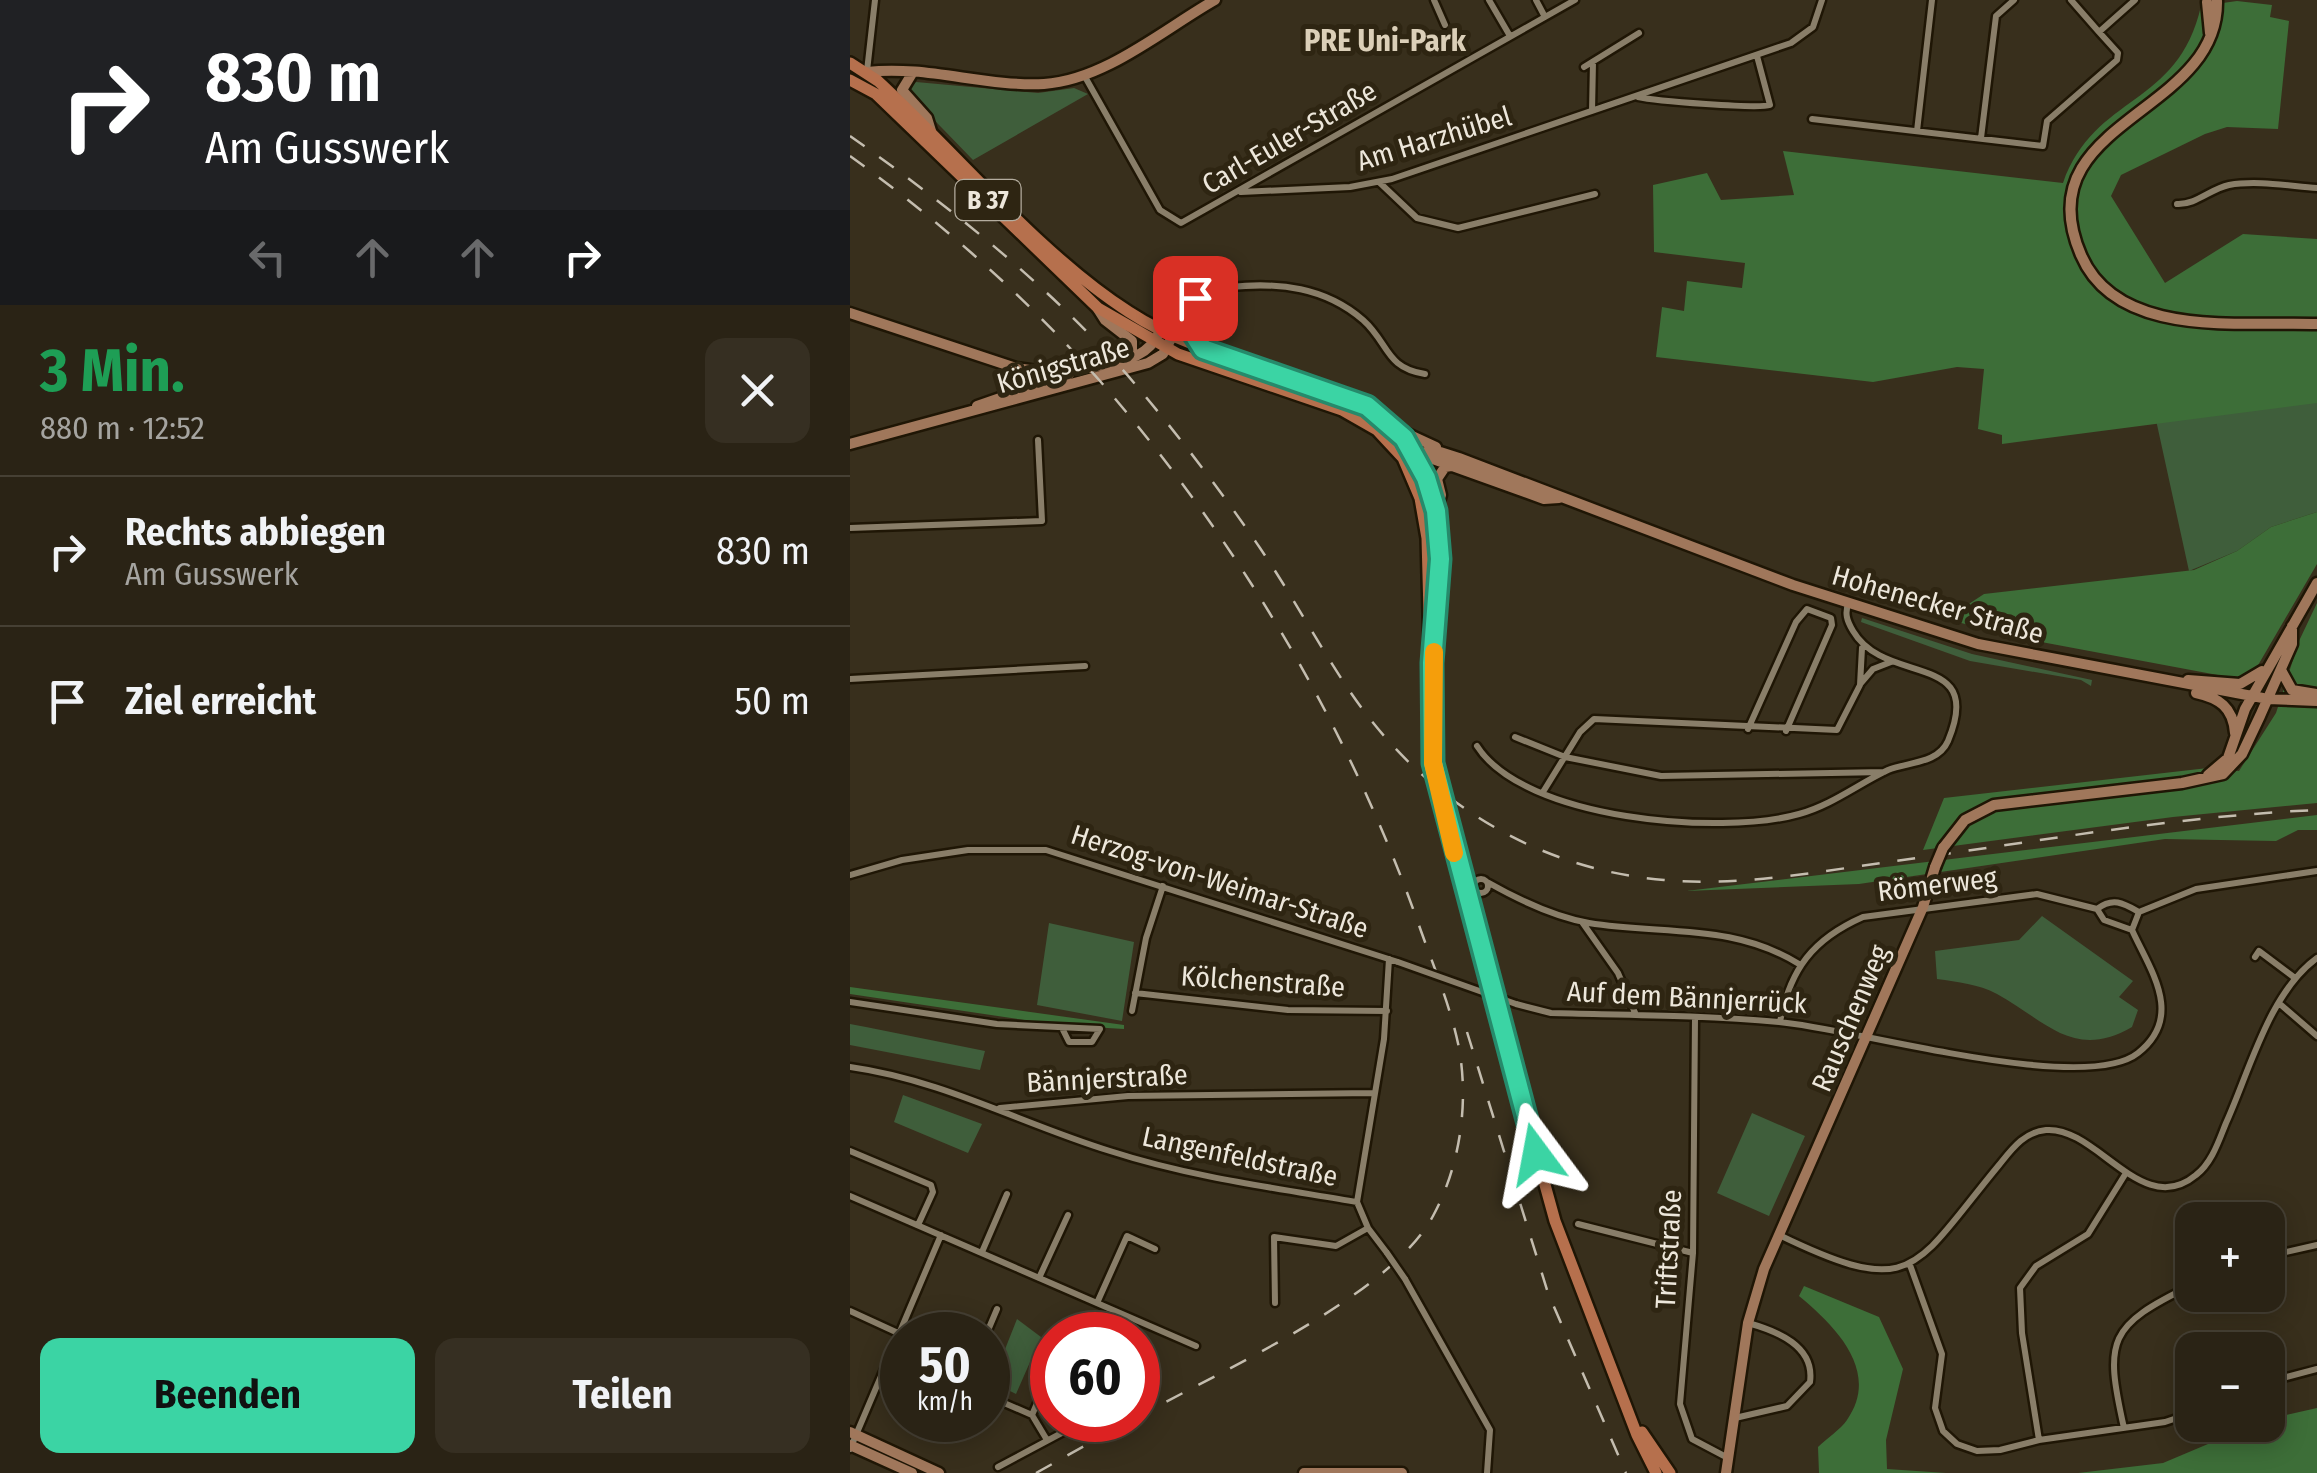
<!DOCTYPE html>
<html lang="de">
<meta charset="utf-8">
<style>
:root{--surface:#2a2315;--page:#362f22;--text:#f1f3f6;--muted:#a5a4a0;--line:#464034;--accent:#3bd4a4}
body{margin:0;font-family:"Fira Sans Condensed",sans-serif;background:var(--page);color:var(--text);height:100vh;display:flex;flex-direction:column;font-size:38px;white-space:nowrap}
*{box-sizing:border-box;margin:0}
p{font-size:32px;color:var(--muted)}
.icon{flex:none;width:55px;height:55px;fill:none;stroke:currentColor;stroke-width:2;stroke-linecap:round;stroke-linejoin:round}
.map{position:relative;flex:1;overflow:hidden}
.sheet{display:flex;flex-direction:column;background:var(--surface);width:850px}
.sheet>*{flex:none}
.hud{background:#202124;color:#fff;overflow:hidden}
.tools{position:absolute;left:1325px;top:1202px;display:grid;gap:20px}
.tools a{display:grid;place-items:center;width:110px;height:110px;border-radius:20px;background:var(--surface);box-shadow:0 5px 25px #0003,0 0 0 2px var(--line);font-size:50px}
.speed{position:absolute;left:30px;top:1312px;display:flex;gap:20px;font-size:50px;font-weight:700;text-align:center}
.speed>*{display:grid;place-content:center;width:130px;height:130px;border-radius:50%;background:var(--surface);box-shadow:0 5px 25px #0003,0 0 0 2px var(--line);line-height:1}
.speed small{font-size:25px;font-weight:400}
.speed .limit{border:15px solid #d22;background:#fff;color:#111}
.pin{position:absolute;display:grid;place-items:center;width:85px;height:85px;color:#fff;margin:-42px;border-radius:20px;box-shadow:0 5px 15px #0006}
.me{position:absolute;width:110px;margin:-55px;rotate:347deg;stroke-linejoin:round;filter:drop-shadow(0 0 8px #0008)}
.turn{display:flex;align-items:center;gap:35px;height:210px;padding:0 40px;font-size:45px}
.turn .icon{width:130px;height:130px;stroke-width:2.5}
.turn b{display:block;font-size:70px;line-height:85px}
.lanes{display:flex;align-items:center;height:95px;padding:0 40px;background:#0003;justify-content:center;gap:50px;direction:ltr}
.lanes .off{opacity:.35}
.round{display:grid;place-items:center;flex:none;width:105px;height:105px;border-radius:20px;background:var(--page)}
.overview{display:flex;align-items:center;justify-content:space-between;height:170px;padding:0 40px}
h1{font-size:60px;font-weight:700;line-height:75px;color:#1e9e55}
.primary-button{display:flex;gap:20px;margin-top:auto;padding:20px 40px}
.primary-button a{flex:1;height:115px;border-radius:20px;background:var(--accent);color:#111;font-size:40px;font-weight:700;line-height:115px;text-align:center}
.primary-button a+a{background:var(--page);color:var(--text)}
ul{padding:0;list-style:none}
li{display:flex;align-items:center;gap:30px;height:150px;padding:0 40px;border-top:2px solid var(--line)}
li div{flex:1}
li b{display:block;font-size:38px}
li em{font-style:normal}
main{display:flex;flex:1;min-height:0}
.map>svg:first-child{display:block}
</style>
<main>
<section class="sheet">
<div class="hud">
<div class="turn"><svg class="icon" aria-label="right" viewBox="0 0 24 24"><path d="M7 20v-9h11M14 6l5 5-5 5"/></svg><div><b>830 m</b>Am Gusswerk</div></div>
<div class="lanes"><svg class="icon off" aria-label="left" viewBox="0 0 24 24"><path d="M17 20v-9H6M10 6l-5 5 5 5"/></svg><svg class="icon off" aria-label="ahead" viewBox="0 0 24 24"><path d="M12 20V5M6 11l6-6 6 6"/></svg><svg class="icon off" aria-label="ahead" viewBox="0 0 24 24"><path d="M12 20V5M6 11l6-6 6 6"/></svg><svg class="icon" aria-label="right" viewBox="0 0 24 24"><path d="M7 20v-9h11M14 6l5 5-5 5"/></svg></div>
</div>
<div class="overview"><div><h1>3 Min.</h1><p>880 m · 12:52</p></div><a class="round"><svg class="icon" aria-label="close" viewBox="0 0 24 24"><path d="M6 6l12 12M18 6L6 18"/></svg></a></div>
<ul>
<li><svg class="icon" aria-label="right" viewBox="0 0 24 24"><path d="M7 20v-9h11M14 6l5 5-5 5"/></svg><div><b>Rechts abbiegen</b><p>Am Gusswerk</p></div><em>830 m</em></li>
<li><svg class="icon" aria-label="arrive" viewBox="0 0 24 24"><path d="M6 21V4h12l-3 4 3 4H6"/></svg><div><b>Ziel erreicht</b></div><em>50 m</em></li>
</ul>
<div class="primary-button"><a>Beenden</a><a>Teilen</a></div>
</section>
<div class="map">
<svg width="1467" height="1473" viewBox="0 0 1467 1473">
<rect width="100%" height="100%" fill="#382f1c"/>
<path fill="#3f5e3b" d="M66 82 188 93 224 88 238 94 123 160 59 94V88Z
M1217 251 1467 334V512L1421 527 1387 551 1339 571 1306 420 1128 429Z
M1012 618 1122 654 1242 680 1241 686 1231 680 1120 661 1011 622Z
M1192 916 1283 981 1269 997 1288 1010 1282 1027C1223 1061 1195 1020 1147 994 1128 984 1108 982 1087 979L1085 951 1169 940Z
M199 923 284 942 272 1021 187 1005Z
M0 1024 16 1027 135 1051 130 1070 0 1045Z
M53 1095 132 1124 118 1153 44 1122Z
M902 1113 955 1136 919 1216 867 1193Z
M167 1319 191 1337 166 1394 142 1382Z"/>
<path fill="#3d6e38" d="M1387 1 1422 5 1420 17 1439 21 1428 129 1377 127 1355 134 1271 175 1261 196 1315 283 1393 234 1467 239V403L1152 444V435L1128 429 1134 369 1107 367 1023 382 806 357 812 307 834 311 837 281 892 288 895 263 804 252 803 185 857 173 871 200 944 195 933 151 1213 183C1245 93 1328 108 1351 6Z
M1467 512V564L1407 667 1389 679 1165 637 1096 619 1134 594 1344 570 1387 551 1421 527Z
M1467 603V803L1323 817 1073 850 1094 798 1358 768 1389 771 1426 713 1449 641Z
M1467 815V830H1448L1426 841 1315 839 1009 884 836 891Z
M0 987 274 1025V1029L208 1025 0 994Z
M954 1286 1029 1317 1053 1369 1036 1440 1037 1469 1096 1473H969L968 1447C977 1438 990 1430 997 1420 1031 1371 985 1326 949 1296Z
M1467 1408V1473H1228L1313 1463 1403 1425H1418V1419Z"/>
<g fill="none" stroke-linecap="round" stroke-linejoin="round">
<defs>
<path id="street" d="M584 0 595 25
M639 0 660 36
M686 0 695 17
M1221 0 1249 32
M734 67 789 33
M17 71 25 0
M234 75 310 210 331 223 725 0
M788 97C805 101 908 109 920 105L907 56
M742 111 743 62
M962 119 1193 146 1197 121 1267 60 1268 53 1249 32 1285 0
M1067 131 1082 0
M1131 138 1146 16 1164 0
M529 182 567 218 608 228 745 194
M391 192 500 187 542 179 941 43 963 27 972 0
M1327 204C1346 205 1360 189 1379 185 1407 180 1439 186 1467 188
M335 316 349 344
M312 329C320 317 329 300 342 293 352 287 368 288 380 287 429 282 475 287 513 320 539 343 535 368 575 374
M323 336 338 308 354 290
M0 528 192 521 188 440
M0 679 235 666
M1011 683 1023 669 1041 662
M898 729 946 622 957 609 981 618 982 625 936 731
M665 737 715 757 811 776 1034 772
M627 746C674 820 871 836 949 814 982 805 1008 784 1038 770 1057 762 1088 764 1098 741 1136 650 1036 687 1003 631 997 621 994 613 999 602
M693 792 730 732 744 719 987 730 1010 685 1012 648
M0 875 52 860 118 850H196L548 962
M624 886a7 7 0 1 1 14 0a7 7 0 1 1-14 0Z
M639 883C669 900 705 917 739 923 813 935 883 923 949 964
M732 922 768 973 786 1015
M1282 930 1254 920 1247 909C1263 897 1273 903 1289 912
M1405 957 1409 951 1445 978
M285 993 438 1010 537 1011
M0 1002 147 1024 250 1029 242 1042H219L213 1030
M666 1004 701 1013C777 1015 853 1015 929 1022 1002 1028 1234 1096 1288 1053 1335 1016 1300 970 1282 930L1289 912 1346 889 1467 871
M1430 1004 1467 1036
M282 1011 296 938 313 886
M845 1018 843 1253 830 1404 842 1439 878 1458
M930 1022C940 969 963 939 1013 917L1187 894 1247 909
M0 1067C93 1080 172 1124 260 1151 340 1177 425 1188 507 1202
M150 1108 278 1096 523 1093
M0 1151 81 1185 83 1192 68 1225
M0 1196 346 1346
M728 1224 843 1253
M929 1235C1065 1301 1063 1269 1149 1165 1162 1149 1174 1132 1196 1130 1247 1126 1292 1220 1346 1175 1362 1163 1369 1140 1376 1123 1400 1070 1419 993 1467 958
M132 1252 157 1194
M537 1253 518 1228 507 1202 534 1039 539 959
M1418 1256 1467 1245
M1060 1265 1092 1354 1085 1408 1093 1431 1107 1444 1127 1451 1150 1450 1189 1440 1315 1422 1342 1413
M189 1278 218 1215
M555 1279 640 1430 637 1473
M247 1303 277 1236 305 1249
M425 1303 424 1237 486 1246 518 1228
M0 1311 48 1333
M136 1335 147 1309
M40 1353 52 1358
M1418 1382 1467 1369
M138 1396 182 1415 197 1440
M182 1415 202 1368
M885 1418 937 1406 960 1382C965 1346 927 1331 898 1323
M1274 1428C1254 1339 1258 1326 1342 1285
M1189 1440 1172 1333 1170 1288 1186 1266 1238 1234 1276 1173
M0 1449 91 1235
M148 1467 236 1420"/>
<path id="secondary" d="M1367 1C1369 115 1173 121 1231 255 1267 340 1393 321 1467 324
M1357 2 1360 33
M17 72C76 65 135 87 194 84 255 80 314 29 365 0
M63 72 52 90 77 118 81 131
M248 309 255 320 282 341V351L276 358
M0 313 166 368 194 372 247 366
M240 368C268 361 297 361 310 331
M127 406 219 374
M547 429 586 447
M0 444 298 363 313 354 322 337
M541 444 694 499 709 498
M558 456 584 450 609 458 943 585 1128 644 1418 699 1467 701
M586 511 591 495 587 479 595 467 601 466
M1431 670 1442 690 1467 694
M1338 680 1390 684 1412 671
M1346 693C1369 698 1383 707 1385 733
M1358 775 1378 758 1395 709 1467 583
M1093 848 1115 820 1144 805 1332 783 1373 774 1392 754 1410 716 1442 644V626
M0 1432 89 1473
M0 1445 62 1473
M454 1473H552
M876 1473 898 1323 914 1269 1073 907 1085 867"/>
<path id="primary" d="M0 63 28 81C107 154 190 255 279 312 346 356 425 366 498 397 597 439 597 558 585 649
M0 80 26 94 248 308 328 354 492 410 527 430 553 458 570 498 577 538 583 763 597 830 705 1221 787 1435 806 1473
M792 1432 820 1473"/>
</defs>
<use href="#street" stroke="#1f1605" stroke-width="11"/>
<use href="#secondary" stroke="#1f1605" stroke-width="15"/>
<use href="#primary" stroke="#1f1605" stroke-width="16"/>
<use href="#street" stroke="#897e69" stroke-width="6"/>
<use href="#secondary" stroke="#a0775b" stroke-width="10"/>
<use href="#primary" stroke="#b6704d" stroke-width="11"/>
<path stroke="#c4bdaf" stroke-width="2.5" stroke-dasharray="18 18" stroke-linecap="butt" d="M0 136C99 206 206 291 285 384 329 436 371 491 410 548 442 595 469 646 501 693 574 800 685 869 814 880 887 887 966 872 1038 862 1180 843 1324 816 1467 810
M0 156C90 221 177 298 250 381 389 542 501 730 571 931 585 970 601 1008 609 1048 619 1104 610 1166 583 1216 539 1297 370 1371 288 1417
M617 1032 698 1293 776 1473
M186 1473 281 1420"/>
<defs>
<path id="street-bridge" d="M548 962 666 1004
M537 1253 555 1279"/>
<path id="secondary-bridge" d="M1085 867 1093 848"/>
</defs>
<use href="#street-bridge" stroke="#1f1605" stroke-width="11" stroke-linecap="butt"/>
<use href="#secondary-bridge" stroke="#1f1605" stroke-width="15" stroke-linecap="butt"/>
<use href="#street-bridge" stroke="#897e69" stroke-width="6"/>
<use href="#secondary-bridge" stroke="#a0775b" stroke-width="10"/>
</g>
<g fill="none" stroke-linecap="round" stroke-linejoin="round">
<defs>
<path id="route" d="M345 298 336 322 353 349 517 406 554 438 576 478 586 511 590 559 582 663 583 763 686 1154"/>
</defs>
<use href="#route" stroke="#268a6b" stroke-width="25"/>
<use href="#route" stroke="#3bd4a4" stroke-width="18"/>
<path stroke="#f59e0b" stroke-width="18" d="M584 652 583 763 604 853"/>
</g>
<g text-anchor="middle" stroke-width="10" stroke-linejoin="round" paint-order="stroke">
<rect fill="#2e2512" stroke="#b4ad9f" stroke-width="2.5" x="105.5" y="180" width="65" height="40" rx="8"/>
<g font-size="25" font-weight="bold" fill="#ede7db">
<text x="138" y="209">B 37</text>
</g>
<g font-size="28" fill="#ede7db" stroke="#2e2512">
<text transform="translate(439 137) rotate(-30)" y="10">Carl-Euler-Straße</text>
<text transform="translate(584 138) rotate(-17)" y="10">Am Harzhübel</text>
<text transform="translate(213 365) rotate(-16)" y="10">Königstraße</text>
<text transform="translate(1088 604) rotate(16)" y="10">Hohenecker Straße</text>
<text transform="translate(370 881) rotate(18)" y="10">Herzog-von-Weimar-Straße</text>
<text transform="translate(1087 884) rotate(-7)" y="10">Römerweg</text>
<text transform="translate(413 981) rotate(4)" y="10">Kölchenstraße</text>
<text transform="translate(837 997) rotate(3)" y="10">Auf dem Bännjerrück</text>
<text transform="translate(1000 1018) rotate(-67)" y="10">Rauschenweg</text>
<text transform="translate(257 1078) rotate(-3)" y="10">Bännjerstraße</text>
<text transform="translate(390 1156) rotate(12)" y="10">Langenfeldstraße</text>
<text transform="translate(818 1249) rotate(-87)" y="10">Triftstraße</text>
</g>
<g font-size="30" font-weight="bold" fill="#dbcfb8" stroke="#2e2512">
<text x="535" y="51">PRE Uni-Park</text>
</g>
</g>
</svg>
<div class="tools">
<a>+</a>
<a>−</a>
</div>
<div class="speed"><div>50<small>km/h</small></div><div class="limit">60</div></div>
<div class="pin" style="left:345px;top:298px;background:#d93025"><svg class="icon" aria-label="arrive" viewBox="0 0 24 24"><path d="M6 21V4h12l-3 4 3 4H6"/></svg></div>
<svg class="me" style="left:686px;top:1154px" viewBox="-20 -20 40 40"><path d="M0-17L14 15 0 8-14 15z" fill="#3bd4a4" stroke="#fff" stroke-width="4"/></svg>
</div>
</main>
